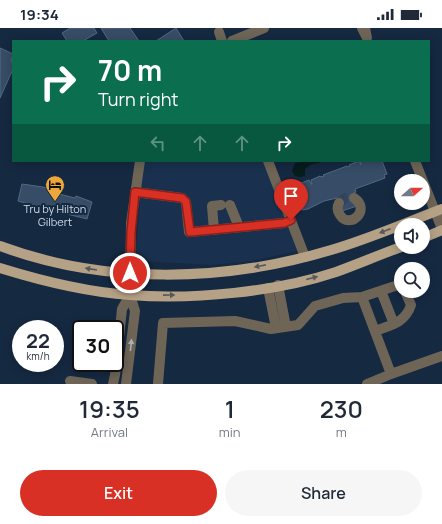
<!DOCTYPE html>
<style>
:root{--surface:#fff;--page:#f6f6f7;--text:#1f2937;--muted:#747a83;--accent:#d93025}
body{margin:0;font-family:Manrope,sans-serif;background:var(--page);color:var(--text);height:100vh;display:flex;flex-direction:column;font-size:15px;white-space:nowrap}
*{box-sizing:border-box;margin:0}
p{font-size:13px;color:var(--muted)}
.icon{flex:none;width:22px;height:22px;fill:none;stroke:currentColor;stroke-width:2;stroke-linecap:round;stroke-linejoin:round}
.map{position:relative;height:356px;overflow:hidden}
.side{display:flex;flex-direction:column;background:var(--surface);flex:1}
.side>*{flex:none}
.hud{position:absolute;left:12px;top:12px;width:418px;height:122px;border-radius:0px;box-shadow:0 2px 10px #0003;background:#0b6e4f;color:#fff;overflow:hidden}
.needle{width:26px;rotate:69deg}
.tools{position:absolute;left:394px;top:146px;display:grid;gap:8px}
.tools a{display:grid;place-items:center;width:36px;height:36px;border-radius:50%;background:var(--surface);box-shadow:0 2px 10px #0003;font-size:20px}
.speed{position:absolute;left:12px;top:292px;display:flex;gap:8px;font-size:20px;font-weight:700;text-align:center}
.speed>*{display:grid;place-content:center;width:52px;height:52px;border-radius:50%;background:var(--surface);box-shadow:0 2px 10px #0003;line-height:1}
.speed small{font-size:10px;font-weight:400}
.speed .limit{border:2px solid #111;border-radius:6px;background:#fff;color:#111}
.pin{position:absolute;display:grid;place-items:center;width:34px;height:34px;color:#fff;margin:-41px -17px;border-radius:50% 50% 50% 0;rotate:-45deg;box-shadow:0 0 4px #0007}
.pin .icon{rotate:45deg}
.me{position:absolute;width:44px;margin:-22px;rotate:0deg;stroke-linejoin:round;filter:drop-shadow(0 0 3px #0008)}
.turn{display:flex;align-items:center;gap:14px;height:84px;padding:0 20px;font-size:18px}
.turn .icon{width:52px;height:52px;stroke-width:2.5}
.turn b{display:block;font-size:28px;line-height:34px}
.lanes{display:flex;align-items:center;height:38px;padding:0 20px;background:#0003;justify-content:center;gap:20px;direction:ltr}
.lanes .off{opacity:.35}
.eta{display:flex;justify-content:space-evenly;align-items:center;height:68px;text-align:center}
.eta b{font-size:24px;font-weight:600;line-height:28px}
.action{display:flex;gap:8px;margin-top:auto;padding:8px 20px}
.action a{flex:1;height:46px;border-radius:24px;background:var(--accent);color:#fff;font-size:16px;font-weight:600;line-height:46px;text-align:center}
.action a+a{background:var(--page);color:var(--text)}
.status{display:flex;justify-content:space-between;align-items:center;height:28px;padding:0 20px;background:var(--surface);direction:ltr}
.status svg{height:11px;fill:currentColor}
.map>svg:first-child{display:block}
</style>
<div class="status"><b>19:34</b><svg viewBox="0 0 49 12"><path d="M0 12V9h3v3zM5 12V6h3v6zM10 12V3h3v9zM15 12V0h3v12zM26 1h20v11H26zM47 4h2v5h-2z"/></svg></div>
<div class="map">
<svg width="442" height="356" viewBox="0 0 442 356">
<rect width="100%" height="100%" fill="#152941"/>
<path fill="#19314f" d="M146 133H273L286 195 297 223 251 233 211 237 142 233 137 229 136 222 141 158Z"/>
<path fill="#071c1c" d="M308 133H325L310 137 305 141V148L300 149 295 148 292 143 295 135Z"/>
<path fill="#374c66" stroke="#526884" d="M70 0H94L97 5 83 13H67L62 5Z
M101 0H130L139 13H109Z
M176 0 184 13H156Z
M0 20 13 26 11 34 13 35V41L0 70Z
M359 133 361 137 360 133H382L387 146 384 147 385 150 355 161 356 164 352 166 357 178 342 183 337 170 324 173 308 181 302 182 301 179 298 180 291 161 296 159 299 156 309 152 311 156H312L311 152 320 148 321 149 324 148 323 147 347 138V139L350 138 349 137Z
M22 156 43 159 56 163 55 165 75 170 76 168 92 174 87 191 51 182V184L24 177 25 175 18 173Z"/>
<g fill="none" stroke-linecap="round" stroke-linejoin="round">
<path stroke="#31445b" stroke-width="10" stroke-dasharray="10 5" stroke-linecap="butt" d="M339 175 345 170H354"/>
<path stroke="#6e6557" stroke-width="10" d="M362 0 367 10 365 0
M219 4 222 13
M232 13 264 0
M268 133 305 229
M415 133 442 201
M135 164 182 170 186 174 189 204 284 195 291 192
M339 175C337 179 337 183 340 187 349 202 372 182 354 170
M230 177 239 199
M214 202 212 178 221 177
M278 257 286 299
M268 260 276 300
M381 263 394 296
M362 269 401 256
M375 303C391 297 405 295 411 277L405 263
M391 346 442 328
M70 353 92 356
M113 356 115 347 122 281 130 267
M126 356 135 283 130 267 131 195 140 133
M158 356 163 295 235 293 271 301 298 297 315 278 343 270 362 269 391 346 367 356"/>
<path stroke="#b5a185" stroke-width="10" d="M423 210 442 202
M0 218C105 257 225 254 331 222 369 211 405 195 442 181
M0 240C42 253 86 264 130 267 193 272 276 264 336 244 358 236 379 227 401 219"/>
</g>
<defs><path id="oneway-solid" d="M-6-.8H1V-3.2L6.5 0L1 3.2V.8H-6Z"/></defs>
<g fill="#55595c">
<use href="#oneway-solid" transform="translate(385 203) rotate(159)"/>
<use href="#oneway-solid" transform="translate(260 238) rotate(169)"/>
<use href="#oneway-solid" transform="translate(91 241) rotate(-171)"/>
<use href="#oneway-solid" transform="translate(312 250) rotate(-15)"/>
<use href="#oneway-solid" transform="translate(169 267) rotate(-1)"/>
</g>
<use fill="#aeb3b8" href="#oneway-solid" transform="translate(131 317) rotate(-84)"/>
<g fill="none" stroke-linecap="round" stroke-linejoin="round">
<defs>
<path id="route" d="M130 245 131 204 135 164 182 170 186 174 190 204 284 195 291 192"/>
</defs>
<use href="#route" stroke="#8d1f18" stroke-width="10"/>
<use href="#route" stroke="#d93025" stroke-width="7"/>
</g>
<defs>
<symbol id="hotel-pin" viewBox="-11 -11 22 30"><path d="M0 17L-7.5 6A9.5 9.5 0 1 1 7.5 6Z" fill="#eda83b" stroke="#152941"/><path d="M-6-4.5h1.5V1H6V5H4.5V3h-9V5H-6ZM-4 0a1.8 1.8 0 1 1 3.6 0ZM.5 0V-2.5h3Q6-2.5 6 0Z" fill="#111"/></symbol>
</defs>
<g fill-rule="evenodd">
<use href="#hotel-pin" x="44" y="146" width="22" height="30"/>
</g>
<g text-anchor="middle" stroke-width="4" stroke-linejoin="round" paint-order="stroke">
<g font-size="11" fill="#d0dded" stroke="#152941">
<text x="55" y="185">Tru by Hilton<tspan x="55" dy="13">Gilbert</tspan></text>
</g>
</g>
</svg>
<div class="tools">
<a><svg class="needle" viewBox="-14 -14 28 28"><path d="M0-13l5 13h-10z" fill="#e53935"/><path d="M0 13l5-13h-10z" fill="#747a83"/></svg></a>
<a><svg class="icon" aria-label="sound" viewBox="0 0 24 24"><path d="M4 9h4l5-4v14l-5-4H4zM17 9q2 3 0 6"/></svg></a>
<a><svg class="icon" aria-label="search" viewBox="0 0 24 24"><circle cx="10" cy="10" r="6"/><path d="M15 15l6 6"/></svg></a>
</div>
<div class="speed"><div>22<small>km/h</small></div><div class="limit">30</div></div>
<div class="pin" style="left:291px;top:192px;background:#d93025"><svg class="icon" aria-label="arrive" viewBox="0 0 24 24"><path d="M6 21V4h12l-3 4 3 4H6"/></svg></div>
<svg class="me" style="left:130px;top:245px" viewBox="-20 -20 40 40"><circle r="17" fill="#d93025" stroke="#fff" stroke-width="3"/><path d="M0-11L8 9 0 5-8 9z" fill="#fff"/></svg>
<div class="hud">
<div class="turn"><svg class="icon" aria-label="right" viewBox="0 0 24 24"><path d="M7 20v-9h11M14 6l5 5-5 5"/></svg><div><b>70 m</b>Turn right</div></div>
<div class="lanes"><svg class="icon off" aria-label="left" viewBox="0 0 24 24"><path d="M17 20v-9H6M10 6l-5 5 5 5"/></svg><svg class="icon off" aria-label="ahead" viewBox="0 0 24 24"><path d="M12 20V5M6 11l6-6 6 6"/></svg><svg class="icon off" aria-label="ahead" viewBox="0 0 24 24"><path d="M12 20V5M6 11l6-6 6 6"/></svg><svg class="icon" aria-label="right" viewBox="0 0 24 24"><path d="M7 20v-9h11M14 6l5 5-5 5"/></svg></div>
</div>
</div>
<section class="side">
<div class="eta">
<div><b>19:35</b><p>Arrival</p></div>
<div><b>1</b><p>min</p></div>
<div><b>230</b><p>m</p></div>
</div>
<div class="action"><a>Exit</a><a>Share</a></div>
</section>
